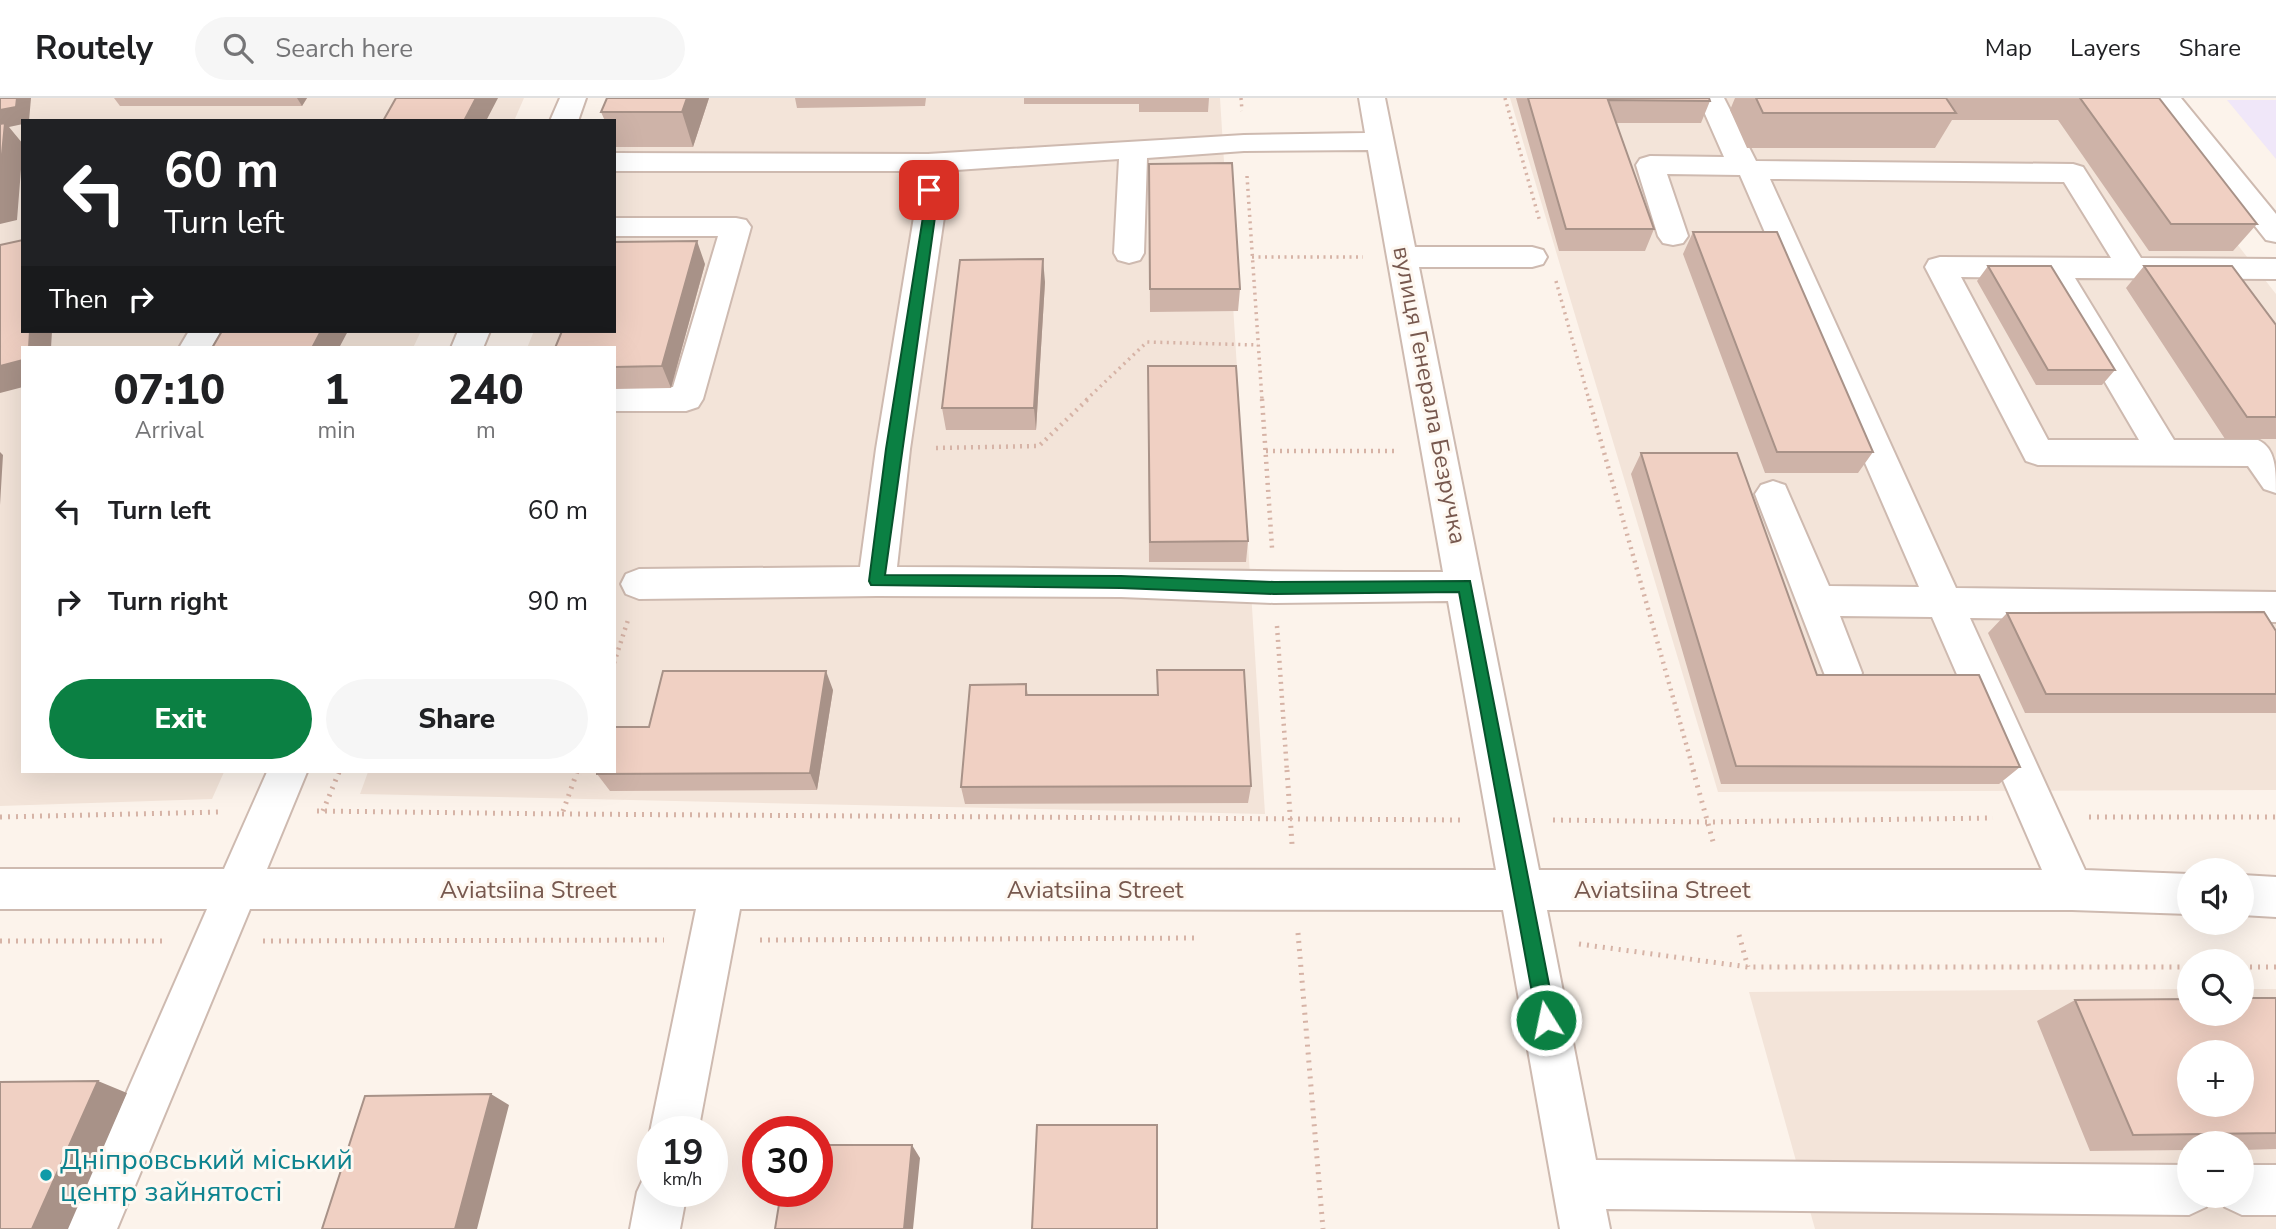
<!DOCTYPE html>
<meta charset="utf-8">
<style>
:root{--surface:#fff;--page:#f6f6f6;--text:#202124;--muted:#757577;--line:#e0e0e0;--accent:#0b8043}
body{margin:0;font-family:"Nunito Sans",sans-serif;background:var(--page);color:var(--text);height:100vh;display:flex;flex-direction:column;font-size:26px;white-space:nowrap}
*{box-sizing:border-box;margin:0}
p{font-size:23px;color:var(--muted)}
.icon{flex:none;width:38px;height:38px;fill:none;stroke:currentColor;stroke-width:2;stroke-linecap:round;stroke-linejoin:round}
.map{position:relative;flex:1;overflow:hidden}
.drawer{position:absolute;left:21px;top:248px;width:595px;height:427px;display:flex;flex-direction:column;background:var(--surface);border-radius:0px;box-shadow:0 7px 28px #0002}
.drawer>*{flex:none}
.hud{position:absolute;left:21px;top:21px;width:595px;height:214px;border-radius:0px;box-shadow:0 7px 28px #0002;background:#202124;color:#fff;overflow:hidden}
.buttons{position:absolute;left:2177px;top:760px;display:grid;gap:14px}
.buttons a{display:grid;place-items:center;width:77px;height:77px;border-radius:50%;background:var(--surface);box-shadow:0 7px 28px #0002;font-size:35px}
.speed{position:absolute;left:637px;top:1018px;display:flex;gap:14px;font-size:35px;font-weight:700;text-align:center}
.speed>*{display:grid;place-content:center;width:91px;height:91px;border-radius:50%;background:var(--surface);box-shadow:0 7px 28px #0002;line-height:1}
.speed small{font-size:18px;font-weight:400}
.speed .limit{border:10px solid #d22;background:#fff;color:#111}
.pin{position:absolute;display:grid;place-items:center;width:60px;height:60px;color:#fff;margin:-30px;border-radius:14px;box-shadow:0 4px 10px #0006}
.me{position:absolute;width:77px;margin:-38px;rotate:350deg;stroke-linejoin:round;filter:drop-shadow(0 0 5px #0008)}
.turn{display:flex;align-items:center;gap:24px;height:147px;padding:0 28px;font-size:32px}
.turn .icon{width:91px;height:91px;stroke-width:2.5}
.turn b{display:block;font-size:49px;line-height:60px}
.then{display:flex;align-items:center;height:66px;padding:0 28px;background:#0003;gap:14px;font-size:26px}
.eta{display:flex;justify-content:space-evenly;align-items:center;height:119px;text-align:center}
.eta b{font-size:42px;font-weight:800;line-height:49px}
.button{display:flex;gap:14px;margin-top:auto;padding:14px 28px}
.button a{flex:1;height:80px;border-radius:42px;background:var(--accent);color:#fff;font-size:28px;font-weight:800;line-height:80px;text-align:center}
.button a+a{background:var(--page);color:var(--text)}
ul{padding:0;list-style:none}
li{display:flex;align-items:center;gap:21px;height:91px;padding:0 28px}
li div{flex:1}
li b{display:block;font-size:26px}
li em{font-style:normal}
header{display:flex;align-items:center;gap:42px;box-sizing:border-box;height:98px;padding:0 35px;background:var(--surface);border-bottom:2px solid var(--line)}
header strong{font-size:33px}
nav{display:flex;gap:38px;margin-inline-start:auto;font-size:24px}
.search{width:490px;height:63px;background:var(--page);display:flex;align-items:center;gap:18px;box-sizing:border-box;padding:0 24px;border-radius:38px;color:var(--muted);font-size:26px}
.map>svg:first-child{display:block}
</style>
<header>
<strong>Routely</strong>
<div class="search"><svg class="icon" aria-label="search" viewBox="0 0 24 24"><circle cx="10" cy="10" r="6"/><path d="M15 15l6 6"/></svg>Search here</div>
<nav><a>Map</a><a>Layers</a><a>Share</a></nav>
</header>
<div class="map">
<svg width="2276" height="1131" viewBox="0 0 2276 1131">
<rect width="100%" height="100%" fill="#fcf3eb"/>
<path fill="#f3e4d9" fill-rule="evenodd" d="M0 0H524L514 23H23V233H421L413 250H23V674H224L212 701 0 708Z
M621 0H1220L1265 716 360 696 368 674H614V250H527L534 233H614V23Z
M1510 0H2123L2276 196V692L1718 694Z
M2189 891V915H2242V891H2276V1131H1815L1749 894ZM2189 954H2242V1006H2189ZM2189 1045H2242V1097H2189Z"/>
<path fill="#f0e7f9" d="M2227 2H2276V61Z"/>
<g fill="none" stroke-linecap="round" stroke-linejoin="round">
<defs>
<path id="minor" d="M560 0H586L578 23H550Z
M1359 0H1385L1415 149H1532L1543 152 1547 159 1543 166 1532 169H1419L1539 772H2042L1932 519 1840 518 1862 575 1857 586 1843 591 1829 586 1824 575 1755 396 1761 387 1773 383 1785 387 1829 488 1919 489 1740 77 1667 76 1688 138 1683 145 1673 147 1663 145 1658 138 1636 67 1640 61 1650 58 1724 59 1698 0H1724L1756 63 2073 66 2083 69 2141 160 2276 161V181L2075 180 2174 342H2258C2276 350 2276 372 2276 395L2264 391 2248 368 2038 367 2026 363 1925 169 1929 162 1940 159 2111 160 2064 84 1770 81 1956 490 2276 494V524L1970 520 2085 772 2189 776V816L2072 812H1547L1596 1062 2189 1067V1097H2212L2206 1109 2189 1117 1606 1111 1610 1131H1560L1503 812 740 811 698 1034H653V1041L650 1034 696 811H250L117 1131H67L207 811H0V771H224L267 674H307L267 771 1496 772 1448 503 1274 505 1121 499 877 498 639 501 626 496 621 486 626 476 639 471 860 469 876 351 914 119V73H614V55L928 56 1244 37 1365 35ZM1368 52 1443 474C1261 475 1079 469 897 469L910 351 944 119 942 73 1119 61 1114 155 1118 162 1129 165 1140 162 1144 155 1147 60 1244 53ZM1961 179 2044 180 2139 342H2048Z
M2154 0H2181L2276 116V144L2266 142Z
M614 120H736L746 122 751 129 703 301 698 309 686 313H614V289H673L718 138H614Z
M189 233H221L211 250H179Z
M458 233H490L483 250H451Z
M2242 777 2276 779V819L2242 817Z
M2242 1067H2276V1117H2242L2225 1109 2219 1097H2242Z
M653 1073V1094H687L680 1131H630L637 1094 645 1077Z"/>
</defs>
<use href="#minor" stroke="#cebab0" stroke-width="4"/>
<path stroke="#d6b3a6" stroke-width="3.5" stroke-dasharray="2 4.5" stroke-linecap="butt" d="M1241 0 1242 13
M1505 0 1540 124
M1247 78 1262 302
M1252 159H1363
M1556 183 1589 302
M1086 302 1147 244 1258 247"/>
<path stroke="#d6b3a6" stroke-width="4.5" stroke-dasharray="2 5" stroke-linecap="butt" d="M1262 301 1272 450
M1589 301 1694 674
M936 350 1039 348 1088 301
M1266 353H1397
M1277 528 1287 674
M614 565 628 522"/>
<path stroke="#d6b3a6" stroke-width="5" stroke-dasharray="2 6" stroke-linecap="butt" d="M1287 672 1292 746
M1693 672 1714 747
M317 713 562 716 577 674
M323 713 339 674
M562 716 1461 722
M0 719 221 714
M2089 719H2276
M1553 722 1708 724 1993 720
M1298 835 1323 1131
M1739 837 1748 869
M760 842 1200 840
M0 843H167
M263 843 664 842
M1579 846 1748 869H2189
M2242 869H2276"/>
<use href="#minor" fill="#fff" fill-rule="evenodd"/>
</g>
<path fill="#ceb3a8" d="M114 0H307L302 8H120Z
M709 0 693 49H615L614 23H605L601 14Z
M795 0H926L925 8 797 10Z
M1024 0H1209L1208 14H1139V6H1024Z
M1516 0H1709L1710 3 1701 25H1616L1654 131 1645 153H1559Z
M1735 0H2159L2257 126 2233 153H2149L2058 22H1952L1935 50H1747L1730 12Z
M1149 66 1240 191 1238 213 1150 214Z
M1693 134 1873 354 1858 375H1765L1683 156Z
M705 166 671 290 614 291V250Z
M1988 168 2115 272 2102 287H2036L1977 183Z
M2144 168 2276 227V341H2225L2126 190Z
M1045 184 1036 332H946L942 310Z
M1148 268 1248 443 1246 464H1149Z
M1641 355 1817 577 2020 669 1999 686H1721L1631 376Z
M2007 515 2276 533V615H2025L1988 535Z
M1157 572 1251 688 1248 705 965 706 961 689 1026 586 1028 597H1157Z
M833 592 817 692 610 693 597 676Z
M2276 900V1051L2242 1052V1045H2189V1052L2090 1053 2037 923 2075 902Z"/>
<path fill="#a89288" d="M17 0H31L29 23H23V26L9 29 23 46 17 122 0 126V12Z
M297 0H307L302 8Z
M476 0H498L486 23H464Z
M687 0H709L693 49 682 14Z
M697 143 705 166 671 290 662 268Z
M1043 161 1045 184 1036 332 1034 310Z
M30 233H52L51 250H29Z
M321 233H348L339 250H312Z
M23 262V289L0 295V268Z
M0 354 3 357 0 407Z
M826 573 833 592 817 692 810 675Z
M98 983 127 995 68 1131H32Z
M491 996 509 1007 477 1131H455Z
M912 1047 920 1060 913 1131H904Z"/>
<path fill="#f0d0c3" stroke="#a89288" stroke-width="2" fill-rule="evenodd" d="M0 0H17L16 9 0 12Z
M396 0H476L464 23H383Z
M607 0H687L682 14H601Z
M1528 0H1709L1710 3 1608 2 1654 131H1566Z
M1756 0H1946L1956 15H1763Z
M2080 0H2159L2257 126H2171Z
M5 25 0 77V26Z
M1232 65 1240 191H1150L1149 66Z
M1693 134H1777L1873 354H1777Z
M23 142V233H30L29 250H23V262L0 268V147Z
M697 143 662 268 614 269V250H555L562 233H614V144Z
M1043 161 1034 310H942L960 162Z
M1988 168H2051L2115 272H2048Z
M2144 168H2232L2276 227V319H2247Z
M222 233H321L312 250H212Z
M1148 268H1236L1248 443 1150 444Z
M1641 355H1737L1817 577H1979L2020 669 1736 668Z
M2264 514 2276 533V596H2046L2007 515Z
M1157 572H1244L1251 688 961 689 970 587 1026 586V597H1158Z
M663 573H826L810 675 597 676V674H614V629H649Z
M2242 900H2276V1035L2133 1037 2075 902 2189 901V915H2242ZM2189 954H2242V1006H2189Z
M98 983 32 1131H0V984Z
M491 996 455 1131H322L365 998Z
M1037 1027H1157V1131H1032Z
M817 1047H912L904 1131H775L781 1094H817Z"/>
<path fill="#0b8043" stroke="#07532c" stroke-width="2" d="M929 88 934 92 935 119 885 477 1121 478 1274 484 1470 483 1556 922 1553 928 1546 931 1539 928 1537 922 1459 494 1274 496 1121 490 871 487 869 483 886 351 923 119V92Z"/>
<circle fill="#0f9aa8" stroke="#fef8f1" stroke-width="2.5" cx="46" cy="1077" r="7"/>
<g text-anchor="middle" stroke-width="6" stroke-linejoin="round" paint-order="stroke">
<g font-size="24" fill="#77584e" stroke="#fef8f1">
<text transform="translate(1430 297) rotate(79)" y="8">вулиця Генерала Безручка</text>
<text x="528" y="800">Aviatsiina Street</text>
<text x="1095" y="800">Aviatsiina Street</text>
<text x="1662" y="800">Aviatsiina Street</text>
</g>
<g font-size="28" fill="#0d838f" stroke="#fef8f1" text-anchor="start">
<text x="60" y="1071">Дніпровський міський<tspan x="60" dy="32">центр зайнятості</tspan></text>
</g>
</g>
</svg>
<div class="buttons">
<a><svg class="icon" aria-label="sound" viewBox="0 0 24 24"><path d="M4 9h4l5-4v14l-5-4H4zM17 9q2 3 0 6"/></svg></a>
<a><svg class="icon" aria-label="search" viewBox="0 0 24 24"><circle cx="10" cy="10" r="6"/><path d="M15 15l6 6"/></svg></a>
<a>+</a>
<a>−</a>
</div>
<div class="speed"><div>19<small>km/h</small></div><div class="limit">30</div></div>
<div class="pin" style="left:929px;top:92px;background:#d93025"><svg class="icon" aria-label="arrive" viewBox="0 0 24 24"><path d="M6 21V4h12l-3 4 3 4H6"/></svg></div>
<svg class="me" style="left:1546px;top:922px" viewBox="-20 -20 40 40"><circle r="17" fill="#0b8043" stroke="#fff" stroke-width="3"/><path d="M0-11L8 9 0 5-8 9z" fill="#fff"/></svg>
<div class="hud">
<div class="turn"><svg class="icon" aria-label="left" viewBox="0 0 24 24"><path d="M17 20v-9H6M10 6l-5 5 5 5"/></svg><div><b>60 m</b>Turn left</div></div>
<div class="then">Then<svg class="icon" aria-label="right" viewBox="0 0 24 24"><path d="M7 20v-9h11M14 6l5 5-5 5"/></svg></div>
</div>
<section class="drawer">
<div class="eta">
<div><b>07:10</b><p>Arrival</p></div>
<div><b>1</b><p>min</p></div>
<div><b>240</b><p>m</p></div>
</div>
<ul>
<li><svg class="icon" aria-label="left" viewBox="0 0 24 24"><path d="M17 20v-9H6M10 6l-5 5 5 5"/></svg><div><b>Turn left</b></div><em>60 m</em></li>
<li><svg class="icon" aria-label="right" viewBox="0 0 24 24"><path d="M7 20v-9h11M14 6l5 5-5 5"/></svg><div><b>Turn right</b></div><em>90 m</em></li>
</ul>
<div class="button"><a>Exit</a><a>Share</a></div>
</section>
</div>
